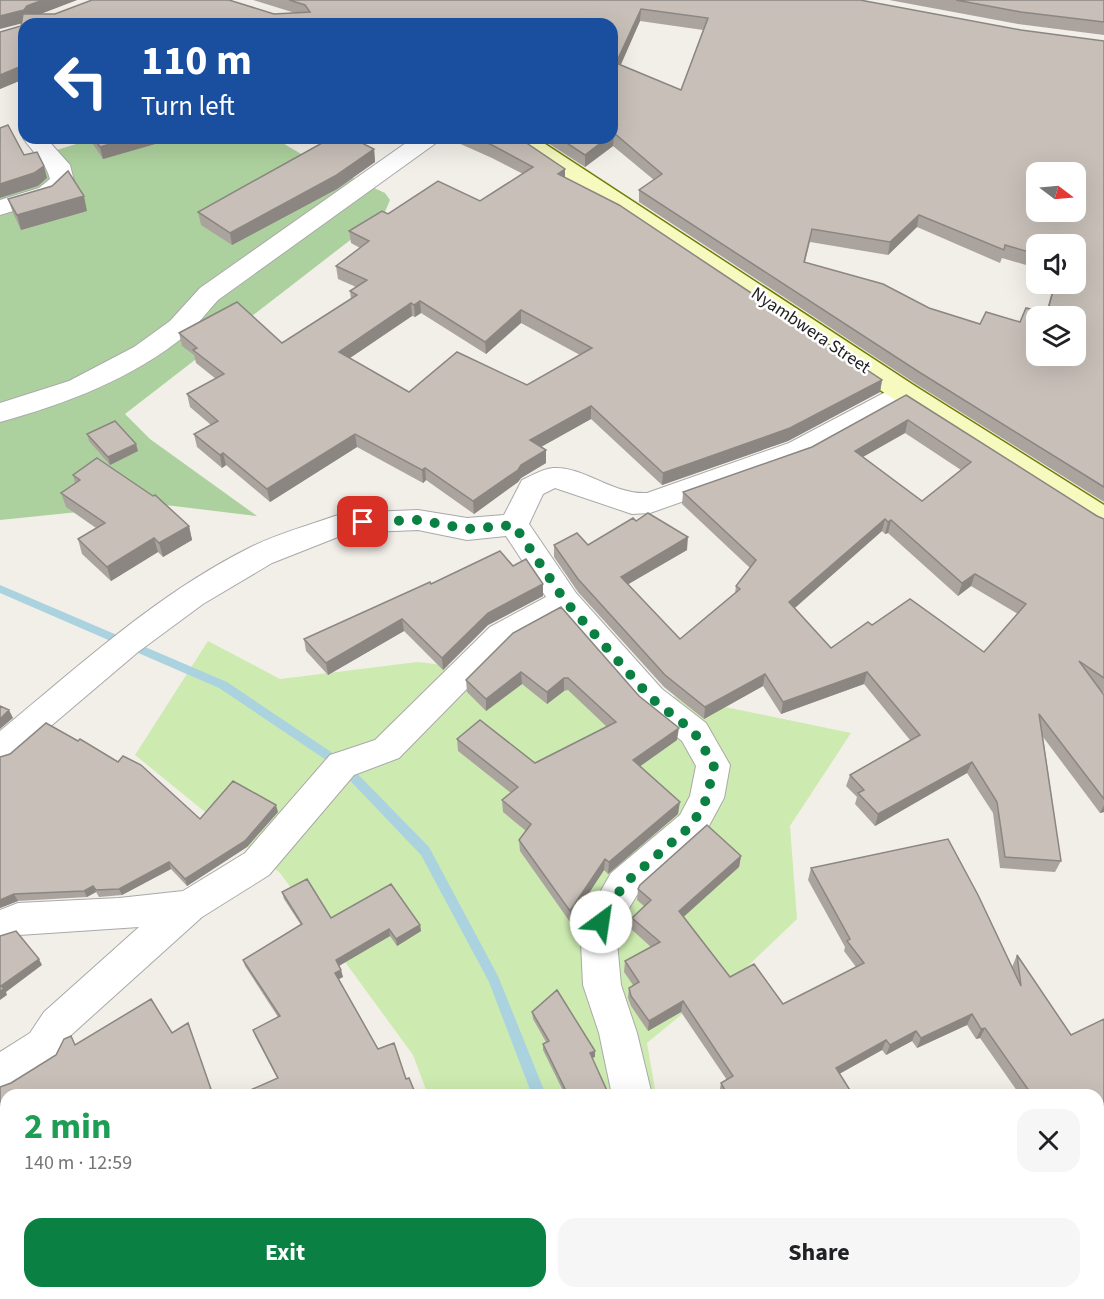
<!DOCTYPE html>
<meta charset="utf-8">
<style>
:root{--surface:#fff;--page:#f6f6f6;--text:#202124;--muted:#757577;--accent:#0b8043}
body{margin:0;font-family:"Source Sans 3",sans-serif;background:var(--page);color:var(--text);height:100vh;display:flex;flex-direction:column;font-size:22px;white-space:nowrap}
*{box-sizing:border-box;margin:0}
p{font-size:20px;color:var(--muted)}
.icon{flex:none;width:33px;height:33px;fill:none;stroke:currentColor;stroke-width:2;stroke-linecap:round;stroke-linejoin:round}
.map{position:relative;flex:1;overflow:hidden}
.drawer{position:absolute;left:0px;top:1089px;width:1104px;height:210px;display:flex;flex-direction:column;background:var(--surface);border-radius:18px 18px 0 0;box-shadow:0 6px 24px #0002}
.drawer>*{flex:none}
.banner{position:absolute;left:18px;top:18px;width:600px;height:126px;border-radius:18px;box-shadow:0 6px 24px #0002;background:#1a4fa0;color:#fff;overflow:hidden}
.needle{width:39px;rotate:106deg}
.buttons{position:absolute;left:1026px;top:162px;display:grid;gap:12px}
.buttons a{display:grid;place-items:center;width:60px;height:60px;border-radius:12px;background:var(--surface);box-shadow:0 6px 24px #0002;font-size:30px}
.pin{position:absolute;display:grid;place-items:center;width:51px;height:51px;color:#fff;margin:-26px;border-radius:12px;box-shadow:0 3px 9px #0006}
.me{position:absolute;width:66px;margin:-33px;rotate:31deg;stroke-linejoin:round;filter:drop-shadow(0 0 4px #0008)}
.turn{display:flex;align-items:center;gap:21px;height:126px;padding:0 24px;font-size:27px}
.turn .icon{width:78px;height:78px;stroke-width:2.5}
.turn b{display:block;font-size:42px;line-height:51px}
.round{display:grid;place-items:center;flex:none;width:63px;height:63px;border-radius:18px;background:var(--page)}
.summary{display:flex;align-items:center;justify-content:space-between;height:102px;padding:0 24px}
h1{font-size:36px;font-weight:700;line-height:45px;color:#1e9e55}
.primary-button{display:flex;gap:12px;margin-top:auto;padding:12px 24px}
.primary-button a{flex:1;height:69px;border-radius:18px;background:var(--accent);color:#fff;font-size:24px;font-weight:700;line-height:69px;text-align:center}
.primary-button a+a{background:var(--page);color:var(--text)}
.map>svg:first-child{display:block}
</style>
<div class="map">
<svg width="1104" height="1299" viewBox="0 0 1104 1299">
<rect width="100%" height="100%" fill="#f2efe9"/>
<path fill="#cdebb0" d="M208 641 280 679 417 662 604 682 851 733 790 826 797 919 726 987 693 1005 647 1043 656 1095H428L413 1055 280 873 135 755Z
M497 1293H690L691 1299H499Z"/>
<path fill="#add19e" d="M95 138H274L303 155 385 193 390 200 384 214 125 414 150 439 257 516 157 504 0 520V168Z"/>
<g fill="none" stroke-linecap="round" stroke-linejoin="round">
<path fill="#aad3df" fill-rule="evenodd" d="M0 585 227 682 346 762 429 847 498 976 546 1095H532L489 982 421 855 338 768 219 688 0 593Z
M586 1293H600L601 1299H587Z"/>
<defs>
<path id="street" d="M24 136V138H46L70 165 74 181 55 198 0 215V200L39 188 50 179C46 162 33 153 23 138Z
M413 138H439L436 143 218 300C208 311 198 324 187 334 134 378 66 404 0 422V403L69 381 134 347 170 321 200 288Z
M905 384 915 387 919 393 915 399 809 457 650 513 632 514 555 488 543 494 529 524 576 593 662 689 706 723 730 765 724 798 704 835 637 895 619 925 617 942 621 985 637 1033 652 1095H612L599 1033 583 985 581 942 583 922 611 873 680 815 690 796 696 766 682 741 640 707 561 617 512 643 399 758 354 775 269 875 202 917 70 1036 58 1059 14 1087 0 1092V1052L30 1033 44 1012 139 927 19 935 0 942V910L18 903 119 898 183 891 245 853 330 755 375 740 490 627 546 597 506 536 467 540 418 530 348 533 272 563 203 604 138 652 12 759 0 763V731C79 666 157 594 249 548 276 534 307 526 335 516L345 513 418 510 467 518 504 515 522 480C531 476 542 469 553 468 584 466 613 495 647 493L789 443 895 387Z
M6 1173V1213L0 1214V1174Z
M6 1269V1293H26L24 1299H0V1271Z
M644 1293H686L687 1299H645Z"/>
<path id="secondary" d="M508 138H536L915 386 1104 505V530L1093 527 895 400 512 143Z"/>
</defs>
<use href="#street" stroke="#a9a9a9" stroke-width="2"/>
<use href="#secondary" stroke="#707d05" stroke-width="3"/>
<use href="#street" fill="#fff" fill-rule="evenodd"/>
<use href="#secondary" fill="#f7fabf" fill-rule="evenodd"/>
</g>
<path fill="#aba49e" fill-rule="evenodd" d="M0 0H77L40 14H274L295 13 253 0H860L1021 30 1104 41V502L916 384 639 202V190L654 180 613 146 585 167 540 138H612V24H24V79L0 89 22 23ZM640 21 703 30 681 90 620 65ZM917 227 1000 263 1002 258 1036 268V244H1076V284H1054L1046 313 1020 322 980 324 929 308 805 262 810 242 888 255Z
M889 0H1104V35L1018 24Z
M89 138H154L155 144 103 159Z
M447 138H519L565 169V178L882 380 880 392 788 441 662 485 591 419 541 447 546 463 521 478 518 482 474 514 426 480 423 483 357 447 270 502 226 465 222 468 197 447 194 434 211 425 190 407 187 394 216 379 196 363 194 355 182 346 179 333 282 343 351 299 350 291 356 287 338 279 336 266 360 248 351 243 349 231 388 214 480 201 523 174 492 158ZM421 313 486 354 521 323 580 355 527 385 409 392 350 358 412 316 415 317Z
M374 149 375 162 337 189 232 245 201 225 198 212Z
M8 199 87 211 21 230 13 213Z
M906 395 1097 516 1104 519V693L1101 691 1104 695V812L1100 813 1043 737 1061 861 1055 872 1000 868 993 813 967 773 875 826 855 804 857 797 846 786 850 775 910 740 864 684 781 714 763 686 704 719 664 687 578 592 554 557V545H588L636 521 687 550 628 584 680 639 735 593 736 586 750 568 682 504 683 492 812 447ZM905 433 961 470 922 501 863 457ZM882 531 885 534 888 533 958 596 971 586 1018 614 984 652 872 625 831 648 794 608Z
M87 434 138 451 110 465 89 441Z
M73 475 189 526 192 540 163 557 158 552 111 581 82 554 78 539 96 528 66 507 61 493 75 483Z
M513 566 543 596 488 625 443 670 404 631 328 675 306 651 304 639 431 584Z
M513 633 677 740 640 766 678 814 608 874 604 870 570 922 520 851 519 840 526 831 503 812 502 800 511 793 458 751 457 739 535 763 607 727 568 690 564 691 547 704 522 684 486 711 467 692 466 680Z
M0 757 200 819 278 812 247 847 187 886 171 869 122 895 99 897 96 892 87 897 18 901 0 908Z
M707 825 741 856 739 867 683 916 730 977 754 964 783 1004 856 967 844 951 845 947 808 880 811 868 948 839 978 895 1012 967 1017 955 1071 1035 1104 1019V1299H964L969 1293H1098V1095H1020L980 1038 976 1039 967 1025 917 1048 912 1041 886 1055 882 1050 839 1074 853 1095H720L719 1093 721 1083 727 1080 681 1012 648 1031 631 1006 628 998 629 988 633 985 624 972 625 961 651 947 631 929 632 918 644 906 637 900 638 889 640 885Z
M282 892 331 918 420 925 421 931 397 946 390 936 339 966 343 977 339 979 378 1049 406 1079 277 1078 255 1036 253 1030 278 1017 245 966 243 960 301 925 284 899Z
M532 1012 595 1051V1057L592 1058 609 1095H565L543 1050V1044L546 1042 533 1019Z
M725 1293H763L766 1299H728Z"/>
<path fill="#8b8681" d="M43 0H77L30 18 27 22 0 29V16Z
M641 9 640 21 616 76V63Z
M24 65V79L0 89V75Z
M614 133 613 146 585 167V155L607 138H612V135Z
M130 138H154L155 144 103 159 100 147Z
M374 149 375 162 337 189 232 245 230 233Z
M44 166 47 178 38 186 0 198V184Z
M565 169V182L558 174Z
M84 196 87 211 21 230 17 215Z
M919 215 917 227 888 255 890 242Z
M420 301 421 313 415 317 414 305Z
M411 303 412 316 341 364 339 352Z
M521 310V323L486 354 485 342Z
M882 380 880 392 788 441 662 485 663 473Z
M591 406V419L530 453V440Z
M908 420 905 433 852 463 855 451Z
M355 434 357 447 270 502 267 489Z
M136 444 138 451 110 465 108 457Z
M546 450V463L521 478 518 482 474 514 473 501 521 465Z
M223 453 226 465 222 468 220 455Z
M425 468 426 480 423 483 422 470Z
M885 519 882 531 787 615 789 602Z
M891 520 888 533 885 534 888 522Z
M189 526 192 540 163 557 159 543Z
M688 537 687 550 620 589 621 577Z
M154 538 158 552 111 581 107 567Z
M975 574 971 586 958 596 962 583Z
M543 584V596L488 625 443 670 442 658 488 613Z
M402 619 404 631 328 675 326 663Z
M521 672 522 684 486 711V699Z
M867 672 864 684 781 714 783 702Z
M765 674 763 686 704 719 705 707Z
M564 678V691L547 704V692Z
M9 710 13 718 0 729V719Z
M679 728 677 740 632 772 633 760Z
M972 762 967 773 875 826 878 814Z
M680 802 678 814 608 874 609 862Z
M276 805 278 812 247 847 187 886 185 879Z
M1104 805V812L1100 813Z
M741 856 739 867 678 922 679 911Z
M605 859 604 870 570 922V911Z
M169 862 171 869 122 895 119 889Z
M93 886 96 892 87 897 84 891Z
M14 894 18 901 0 908V900Z
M420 925 421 931 397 946 396 939Z
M389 929 390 936 337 967 336 960Z
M39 959 42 965 6 992 7 995 0 1000V991L1 986Z
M341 970 343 977 337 980 335 973Z
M683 1001 681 1012 648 1031 649 1021Z
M972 1014 967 1025 917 1048 921 1038Z
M985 1028 980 1038 976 1039 981 1029Z
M916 1031 912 1041 886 1055 890 1045Z
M886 1040 882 1050 832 1078 836 1068Z
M595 1051V1057L589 1059 590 1053Z
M6 1148V1157L0 1162V1153Z
M287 1293H289V1299H286Z
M456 1293H469L454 1299H443Z"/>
<path fill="#c7bfb8" stroke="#8b8681" stroke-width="1.5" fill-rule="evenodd" d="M0 0H43L27 6 24 10 0 16Z
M92 0H229L274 14 310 12 305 5 289 0H860L1021 30 1104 41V487L919 372 639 190 662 174 614 133 612 135V24H24V65L0 75V32L21 26 23 14H55ZM641 9 708 18 681 90 616 63ZM1036 172H1076V212H1036ZM919 215 1004 250 1005 245 1036 254V244H1076V284H1055L1047 313 1026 308 1020 322 986 312 980 324 929 308 883 284 804 262 812 229 890 242ZM1036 316H1076V356H1036Z
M956 0H1104V22L1021 12Z
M8 125 24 155 37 152 44 166 34 173 0 184V128Z
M94 138H130L100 147Z
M331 138H352L374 149 335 176 230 233 198 212Z
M475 138H519L565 169 558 174 619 205 882 380 790 428 663 473 591 406 530 440 546 450 521 465 518 470 473 501 425 468 422 470 355 434 267 489 223 453 220 455 194 434 218 421 187 394 224 374 193 350 197 348 179 333 237 302 282 343 357 295 350 291 367 280 336 266 369 241 349 231 382 211 388 214 438 181 480 201 533 167 492 145ZM420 301 485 342 521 310 592 348 527 385 457 352 409 392 339 352 411 303 414 305Z
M559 138H607L585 155Z
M68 171 84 196 17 215 8 199 52 186Z
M906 395 1097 516 1104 519V678L1079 661 1104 695V799L1039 714 1061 861 1005 857 997 802 972 762 878 814 858 793 864 790 850 775 920 735 867 672 783 702 765 674 705 707 665 675 578 579 554 545 577 533 588 545 633 518 636 521 648 513 688 537 621 577 680 639 740 589 736 586 756 560 683 492 812 447ZM908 420 971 462 922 501 855 451ZM885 519 888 522 891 520 962 583 975 574 1026 604 984 652 910 599 872 625 868 622 831 648 789 602Z
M115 421 136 444 108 457 87 434Z
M97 458 153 496 155 495 189 526 159 543 154 538 107 567 78 539 105 523 61 493 80 480 73 475Z
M500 551 513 566 526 559 543 584 488 613 442 658 402 619 326 663 304 639 430 582 431 584Z
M561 607 639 696 679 728 633 760 680 802 609 862 605 859 570 911 519 840 531 824 502 800 518 787 457 739 480 720 535 763 616 722 568 678H564L547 692 521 672 486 699 466 680 513 633Z
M0 706 9 710 0 719Z
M46 723 78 741 80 739 118 762 123 756 141 765 200 819 233 781 276 805 245 841 185 879 169 862 119 889 96 890 93 886 84 891 14 894 0 900V757L10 754Z
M707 825 741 856 679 911 730 977 754 964 783 1004 864 963 847 941 850 939 811 868 948 839 978 895 1021 986 1017 955 1071 1035 1104 1019V1299H969L966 1296 969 1293H1098V1095H1032L985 1028 981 1029 972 1014 921 1038 916 1031 890 1045 886 1040 836 1068 853 1095H725L727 1094 721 1083 733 1076 683 1001 649 1021 631 996 629 988 639 982 625 961 660 942 632 918 651 900 638 889 640 885Z
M307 879 331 918 391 884 420 925 396 939 389 929 336 960 341 970 335 973 378 1049 394 1043 406 1079 409 1078 416 1095H239L278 1078 253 1030 280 1016 243 960 302 924 282 892Z
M16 931 39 959 1 986 4 989 0 991V936Z
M557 990 595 1051 590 1053 609 1095H568L543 1044 549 1041 532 1012Z
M151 999 172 1033 188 1023 213 1095H6V1148L0 1153V1087L11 1083 56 1055 64 1039 71 1036 75 1045Z
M165 1293H287L286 1299H165Z
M301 1293H456L444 1299H302Z
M729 1293H763L766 1299H731Z"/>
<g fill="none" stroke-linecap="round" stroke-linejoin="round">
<path stroke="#0b8043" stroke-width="10" stroke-dasharray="0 18" d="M363 522 418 520 467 529 514 525 565 601 651 698 694 732 714 765 707 798 692 825 624 884 601 922"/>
</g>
<g text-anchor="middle" stroke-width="5" stroke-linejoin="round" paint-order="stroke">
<g font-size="18" fill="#222" stroke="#fff">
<text transform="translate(811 330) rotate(34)" y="6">Nyambwera Street</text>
</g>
</g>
</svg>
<div class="buttons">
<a><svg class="needle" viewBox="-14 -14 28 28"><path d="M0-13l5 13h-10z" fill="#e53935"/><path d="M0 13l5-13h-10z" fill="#757577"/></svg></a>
<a><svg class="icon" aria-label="sound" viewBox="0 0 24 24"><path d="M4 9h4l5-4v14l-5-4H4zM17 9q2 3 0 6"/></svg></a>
<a><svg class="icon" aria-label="layers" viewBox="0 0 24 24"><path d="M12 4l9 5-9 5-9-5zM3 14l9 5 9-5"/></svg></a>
</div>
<div class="pin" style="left:363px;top:522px;background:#d93025"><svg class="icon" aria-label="arrive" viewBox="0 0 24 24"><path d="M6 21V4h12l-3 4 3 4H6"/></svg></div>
<svg class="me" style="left:601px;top:922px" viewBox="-20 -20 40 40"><circle r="19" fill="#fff"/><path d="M0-13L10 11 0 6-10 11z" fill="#0b8043"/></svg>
<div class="banner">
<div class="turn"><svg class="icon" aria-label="left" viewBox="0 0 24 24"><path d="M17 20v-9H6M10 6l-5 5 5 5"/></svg><div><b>110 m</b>Turn left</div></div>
</div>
<section class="drawer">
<div class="summary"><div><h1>2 min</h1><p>140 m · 12:59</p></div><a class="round"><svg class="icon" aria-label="close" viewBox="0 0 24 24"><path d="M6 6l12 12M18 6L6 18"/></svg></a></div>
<div class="primary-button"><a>Exit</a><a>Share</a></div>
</section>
</div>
